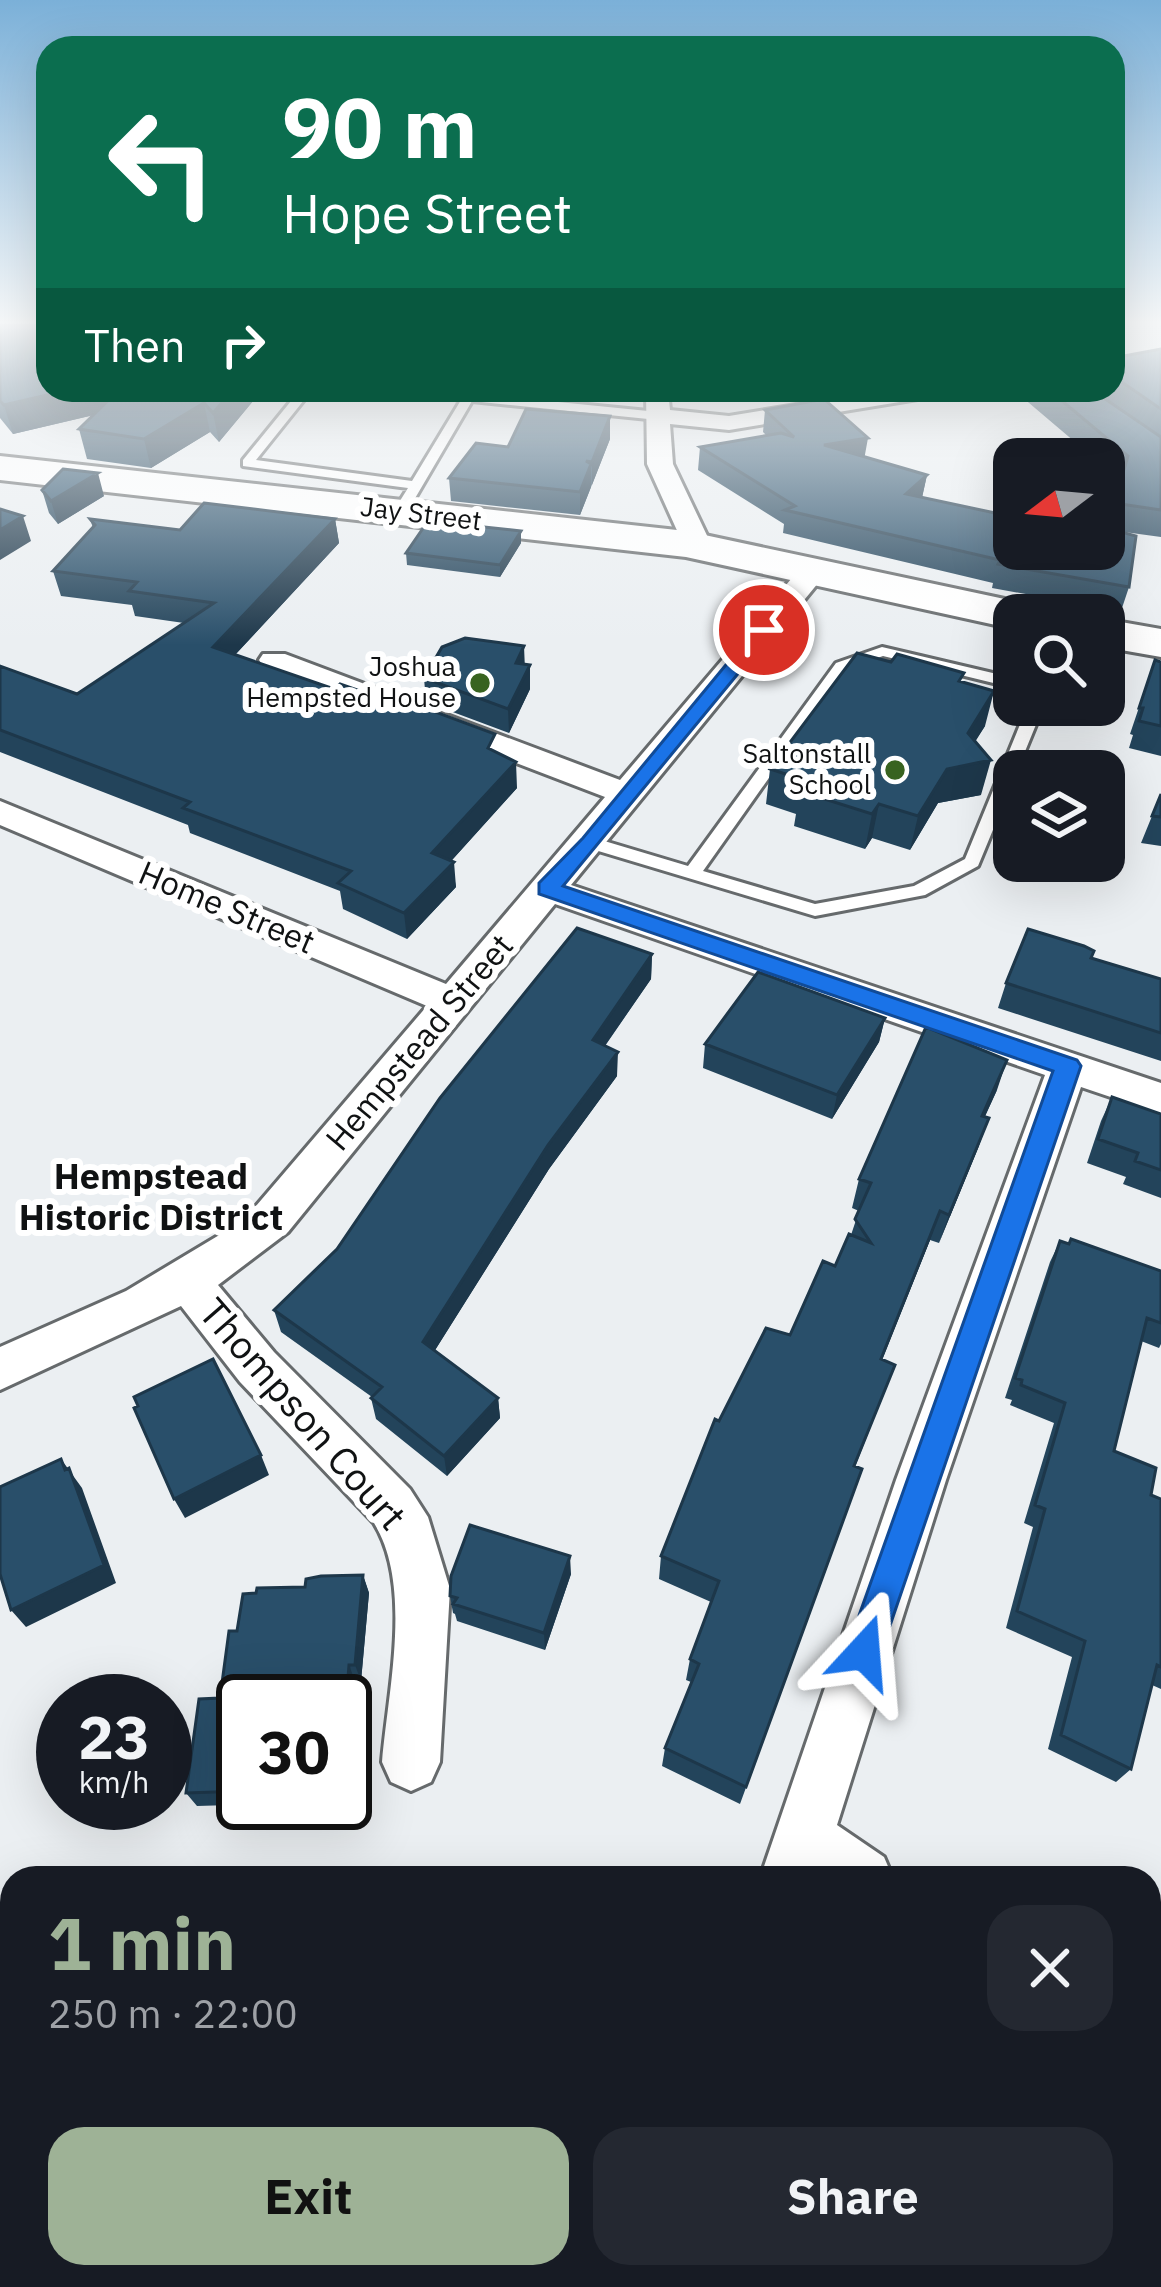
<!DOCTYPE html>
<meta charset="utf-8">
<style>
:root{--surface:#171b24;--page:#242831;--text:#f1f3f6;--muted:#9ea1a6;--accent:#9eb296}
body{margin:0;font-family:"IBM Plex Sans",sans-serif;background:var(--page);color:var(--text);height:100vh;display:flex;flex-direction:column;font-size:45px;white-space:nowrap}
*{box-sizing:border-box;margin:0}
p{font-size:39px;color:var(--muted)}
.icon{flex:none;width:66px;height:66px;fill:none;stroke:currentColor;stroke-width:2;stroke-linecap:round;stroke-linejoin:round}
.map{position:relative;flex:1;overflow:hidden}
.drawer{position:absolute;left:0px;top:1866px;width:1161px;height:423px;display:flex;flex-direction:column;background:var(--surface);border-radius:36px 36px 0 0;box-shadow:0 12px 48px #0002}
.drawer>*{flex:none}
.banner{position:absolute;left:36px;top:36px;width:1089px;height:366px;border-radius:36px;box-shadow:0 12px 48px #0002;background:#0b6e4f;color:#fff;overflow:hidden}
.needle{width:78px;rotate:254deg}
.controls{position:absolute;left:993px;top:438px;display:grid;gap:24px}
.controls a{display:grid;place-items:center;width:132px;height:132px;border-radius:24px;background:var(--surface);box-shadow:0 12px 48px #0002;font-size:60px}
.speed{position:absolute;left:36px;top:1674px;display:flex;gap:24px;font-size:60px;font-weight:700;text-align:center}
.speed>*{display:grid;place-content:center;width:156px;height:156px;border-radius:50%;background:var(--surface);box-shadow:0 12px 48px #0002;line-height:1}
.speed small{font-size:30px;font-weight:400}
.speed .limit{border:6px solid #111;border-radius:18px;background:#fff;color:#111}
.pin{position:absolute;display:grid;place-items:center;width:102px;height:102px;color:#fff;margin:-51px;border:6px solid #fff;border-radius:50%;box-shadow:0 3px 12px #0007}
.me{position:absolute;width:132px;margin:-66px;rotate:19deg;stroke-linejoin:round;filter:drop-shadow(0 0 9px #0008)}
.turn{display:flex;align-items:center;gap:42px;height:252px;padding:0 48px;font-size:54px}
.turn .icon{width:156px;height:156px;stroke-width:2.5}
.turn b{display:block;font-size:84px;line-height:102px}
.then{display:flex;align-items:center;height:114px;padding:0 48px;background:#0003;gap:24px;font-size:45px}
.round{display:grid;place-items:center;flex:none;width:126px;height:126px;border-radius:36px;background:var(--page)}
.headline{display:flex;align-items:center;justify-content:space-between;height:204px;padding:0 48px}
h1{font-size:72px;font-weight:700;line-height:90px;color:var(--accent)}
.action{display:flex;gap:24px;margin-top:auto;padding:24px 48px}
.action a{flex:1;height:138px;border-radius:36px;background:var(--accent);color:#111;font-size:48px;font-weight:700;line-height:138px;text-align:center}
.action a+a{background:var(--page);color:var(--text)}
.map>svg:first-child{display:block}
</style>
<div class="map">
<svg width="1161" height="2287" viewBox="0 0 1161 2287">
<rect width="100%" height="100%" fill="#ebeff2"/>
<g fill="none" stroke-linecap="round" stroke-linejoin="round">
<defs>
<path id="service" d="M300 390H312L256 460 412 481 461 400 400 390H437L658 412 664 416 658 420 472 401 407 512 400 516 393 512 408 488 243 466V460Z
M600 390H635L662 396 656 400Z
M882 647 1014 678V688L883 656 846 669 703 871 815 904 914 886 965 859 1028 705H1044L1017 771H1014V779L978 866 925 895 815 916 585 847V839L591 837 688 866 836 663Z"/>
<path id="minor" d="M646 390H668L670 410 729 416 887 390H942L930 397 729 430 670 424 673 464 712 546 698 554 684 546 647 464Z
M813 563 827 571 823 577 571 885 1161 1083V1114L1081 1087 946 1480 837 1825 884 1857 893 1878H760L896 1480 1045 1075 555 904 288 1232 218 1285 274 1352 410 1489 428 1517 450 1589 440 1762 431 1782 411 1791 391 1782 382 1762C388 1690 413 1586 374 1523L240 1382 181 1306 0 1390V1347L126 1291 226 1231 256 1206 427 1006 0 825V801L446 984 605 797 263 666 259 660 263 654H285L620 780 803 565Z
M1149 2039 1161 2044V2113L1149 2108Z
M540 2277H646L642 2287H536Z"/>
<path id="primary" d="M0 456 686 531 1014 601 1030 605 1037 615H1014V629L686 557 0 480Z
M1104 619 1161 629V657L1104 647Z"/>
</defs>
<use href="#service" stroke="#666a6c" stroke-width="6"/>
<use href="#minor" stroke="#666a6c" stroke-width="6"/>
<use href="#primary" stroke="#666a6c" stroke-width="6"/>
<use href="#service" fill="#fff" fill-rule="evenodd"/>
<use href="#minor" fill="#fff" fill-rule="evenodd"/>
<use href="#primary" fill="#fff" fill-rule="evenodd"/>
</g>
<path fill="#23445b" d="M0 325 258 395 219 442 210 432 151 468 87 459 79 429 94 415 13 434 0 418Z
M1161 349V537L1117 531 1129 587 1121 611 992 588 993 583 783 533 784 524 698 470 700 447 767 436 763 432 765 410 865 457 927 475 922 497 1104 549 1106 528 1120 481 1104 467V459H1095L1022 397 1024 390H1113V358Z
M610 416V439L580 515 451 501 449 478 508 447Z
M42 490 104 496 58 524 49 513Z
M90 519 180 530 335 519 339 543 235 655 496 752 517 788 451 861 456 887 407 939 343 909 340 891 190 833 188 825 0 752V666L77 694 184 623 135 616 132 605 61 596 53 571 93 528Z
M521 531V543L500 577 407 565 406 553Z
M1155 660 1161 662V756L1129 748 1133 735 1130 734Z
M891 662 962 682 985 726 975 741 981 795 938 803 910 850 872 838 865 849 794 826 796 814 766 804 770 769Z
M525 664 530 665V689L509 733 426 702 424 678Z
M1161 794V846L1141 843Z
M652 954 651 979 605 1046 617 1076 549 1169 435 1350 498 1398 500 1418 447 1476 376 1419 371 1398 372 1397 281 1332 274 1310Z
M1091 958 1161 979V1061L998 1008 1006 983Z
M885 1018 879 1042 832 1119 703 1068 705 1044Z
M997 1090 985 1116 989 1118 978 1148 939 1243 930 1240 882 1359 895 1365 855 1467 862 1469 740 1804 662 1766 665 1748 691 1682 686 1680 690 1659 711 1602 659 1579 661 1556 719 1421 790 1335 835 1266 851 1235 859 1211 852 1208 859 1179Z
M1112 1097 1161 1114V1198L1123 1184 1126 1177 1087 1163 1101 1121Z
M1060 1241 1161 1271V1344L1159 1348 1141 1341 1114 1451 1151 1495 1161 1499V1689L1152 1685 1131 1769 1116 1782 1048 1749 1072 1657 1006 1628 1033 1527 1024 1523 1054 1423 1010 1405 1012 1400 1005 1398 1050 1262Z
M571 1574 545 1650 457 1621 455 1614 453 1613 450 1596Z
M363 1575 369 1593 361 1681H355L347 1796H345V1701H243V1803H293L197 1806 186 1793 220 1698 237 1631 305 1587Z
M1149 2157 1161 2287H1068L1071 2277H1149Z
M809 2277H821L834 2285 835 2281 844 2282 853 2287H806Z"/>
<path fill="#1d374a" d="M69 390H137L140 404 13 434 4 405Z
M233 390H258V395L219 442 213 413Z
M204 403 210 432 151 468 144 439Z
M610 416V439L592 485V462Z
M868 438 864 460 824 445Z
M591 464V487L580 515V492Z
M98 473 104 496 58 524 51 501Z
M927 475 922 498 906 494Z
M23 516 31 541 0 560V530Z
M335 519 339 543 219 672 213 647Z
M521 531V543L500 577V565Z
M524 646 525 670 516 663Z
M530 665V689L509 733 508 709Z
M994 691 985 726 960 766 991 760 981 795 938 803 910 850 918 816Z
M516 762 517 788 435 879 432 853Z
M879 804 872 838 865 849 872 814Z
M454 862 456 887 407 939 404 913Z
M652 954 651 979 592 1064 593 1040Z
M885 1018 879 1042 832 1119 837 1095Z
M618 1052 617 1076 549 1169 427 1363 423 1342 548 1145Z
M1007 1060 997 1090 972 1145 982 1116Z
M989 1118 978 1148 939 1243 949 1215Z
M940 1211 930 1240 872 1385 881 1359Z
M498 1398 500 1418 447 1476 444 1456Z
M261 1455 269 1475 185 1518 174 1499Z
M61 1459 82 1488 116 1583 26 1627 11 1610 65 1470Z
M570 1556 571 1574 545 1650 544 1633Z
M363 1575 369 1593 361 1681 355 1665Z
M349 1665 355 1681 347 1796 345 1791V1717Z"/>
<path fill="#294f6a" stroke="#1d374a" stroke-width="3" d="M0 325H48V390H69L4 405 0 401Z
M1161 349V409L1113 376V358Z
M119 390H233L213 413 204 403 144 439 79 429Z
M1049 390H1092L1161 437V510L1114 503 1128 456Z
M824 399 868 438 824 445 927 475 906 494 1014 517V549H1104V527L1136 536 1129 587 998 564 1000 560 785 510 795 506 700 447 781 433 794 437 765 410Z
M526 409 610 416 592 462 586 461 591 464 580 492 449 478 476 443 508 447Z
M63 469 98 473 51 501 42 490Z
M204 503 335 519 213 647 334 689 340 684 406 707 409 702 495 734 488 748 516 762 432 853 454 862 404 913 338 883 351 871 183 808 190 802 0 730V666L77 694 214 603 129 591 137 582 53 571 95 525 90 519 180 530Z
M0 509 23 516 0 530Z
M428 521 521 531 500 565 406 553Z
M465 638 524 646 516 663 530 665 508 709 424 678 442 647Z
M857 653 891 662 897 654 964 673 959 681 994 691 968 733 991 760 947 769 918 816 879 804 872 814 799 791 807 781 770 769Z
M1155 660 1161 662V726L1139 721 1143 708H1139Z
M1161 794V817L1152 816Z
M577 928 652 954 593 1040 618 1052 548 1145 423 1342 498 1398 444 1456 371 1398 382 1387 274 1310 337 1249 440 1098Z
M1028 929 1084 946 1094 951 1091 958 1161 979V1033L1006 983Z
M758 972 885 1018 837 1095 705 1044Z
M926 1027 1007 1060 982 1116 989 1118 949 1215 940 1211 881 1359 895 1365 854 1466 862 1469 746 1787 665 1748 699 1664 690 1659 719 1581 661 1556 715 1419 719 1421 766 1328 790 1335 823 1261 835 1266 849 1234 871 1243 855 1219 871 1183 859 1179Z
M1112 1097 1161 1114V1170L1135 1161 1138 1153 1098 1139Z
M1071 1239 1161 1271V1323L1147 1318 1114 1451 1156 1468 1151 1495 1161 1499V1667L1157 1665 1131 1769 1061 1735 1085 1641 1017 1611 1045 1509 1035 1505 1065 1403 1021 1385 1022 1380 1015 1378 1060 1241 1069 1244Z
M213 1359 261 1455 174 1499 134 1408 138 1406 134 1397Z
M61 1459 65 1470 69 1468 104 1565 11 1610 0 1574V1487Z
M470 1525 570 1556 544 1633 453 1604 457 1598 450 1596 451 1576Z
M363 1575 355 1665H349L345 1717V1701H243V1791L186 1793 199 1699 220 1698 229 1631H237L243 1594 256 1593 257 1588 305 1587 306 1579 321 1576Z
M0 1959H12V2194L0 2195Z
M1150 2157 1161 2164V2287H1093L1097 2277H1149Z
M818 2277H821L838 2287H815Z"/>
<linearGradient id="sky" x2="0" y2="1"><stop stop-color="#7bb0d8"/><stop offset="0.5" stop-color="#f6f8f9"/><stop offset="1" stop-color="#f6f8f9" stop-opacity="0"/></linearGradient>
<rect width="1161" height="645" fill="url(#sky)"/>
<path fill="#1a73e8" stroke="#114b97" stroke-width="3" d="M758 626 774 630 563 886 1077 1060 1081 1066 881 1652 876 1665 864 1670 851 1665 846 1652 1053 1071 539 894V883L583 838Z"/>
<g fill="#386320" stroke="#fff" stroke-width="4.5">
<circle cx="480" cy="683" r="12"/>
<circle cx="895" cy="770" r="12"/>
</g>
<g text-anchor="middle" stroke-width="12" stroke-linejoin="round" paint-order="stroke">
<g font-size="27" fill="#101213" stroke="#fff">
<text transform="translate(421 514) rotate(7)" y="9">Jay Street</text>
</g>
<g font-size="27" fill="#101213" stroke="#fff" text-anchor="end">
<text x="456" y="676">Joshua<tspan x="456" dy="31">Hempsted House</tspan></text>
<text x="871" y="763">Saltonstall<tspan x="871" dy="31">School</tspan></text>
</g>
<g font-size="33" fill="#101213" stroke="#fff">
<text transform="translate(227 907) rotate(23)" y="12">Home Street</text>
<text transform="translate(419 1042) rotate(-50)" y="12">Hempstead Street</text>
</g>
<g font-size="36" font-weight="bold" fill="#101213" stroke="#fff">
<text x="151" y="1189">Hempstead<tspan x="151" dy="41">Historic District</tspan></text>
</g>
<g font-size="39" fill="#101213" stroke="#fff">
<text transform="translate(303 1414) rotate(49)" y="14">Thompson Court</text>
</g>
</g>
</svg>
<div class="controls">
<a><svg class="needle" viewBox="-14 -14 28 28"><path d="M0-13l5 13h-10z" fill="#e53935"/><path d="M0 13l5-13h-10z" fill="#9ea1a6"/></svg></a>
<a><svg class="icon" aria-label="search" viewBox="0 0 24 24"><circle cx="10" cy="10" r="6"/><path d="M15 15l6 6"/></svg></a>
<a><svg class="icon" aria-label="layers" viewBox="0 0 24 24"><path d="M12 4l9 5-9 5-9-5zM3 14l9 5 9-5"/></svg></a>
</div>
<div class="speed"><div>23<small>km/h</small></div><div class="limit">30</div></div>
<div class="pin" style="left:764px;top:630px;background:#d93025"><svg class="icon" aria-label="arrive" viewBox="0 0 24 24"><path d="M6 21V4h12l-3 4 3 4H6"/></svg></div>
<svg class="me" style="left:864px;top:1652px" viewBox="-20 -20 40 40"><path d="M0-17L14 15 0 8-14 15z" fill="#1a73e8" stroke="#fff" stroke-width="4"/></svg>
<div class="banner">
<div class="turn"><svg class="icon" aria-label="left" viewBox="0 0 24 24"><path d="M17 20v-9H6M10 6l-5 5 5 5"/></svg><div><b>90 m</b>Hope Street</div></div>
<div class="then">Then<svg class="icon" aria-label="right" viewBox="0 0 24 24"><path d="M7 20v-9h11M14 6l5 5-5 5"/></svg></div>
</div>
<section class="drawer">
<div class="headline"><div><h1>1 min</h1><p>250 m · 22:00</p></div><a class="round"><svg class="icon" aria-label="close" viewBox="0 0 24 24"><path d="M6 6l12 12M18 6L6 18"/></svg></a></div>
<div class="action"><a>Exit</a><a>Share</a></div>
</section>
</div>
